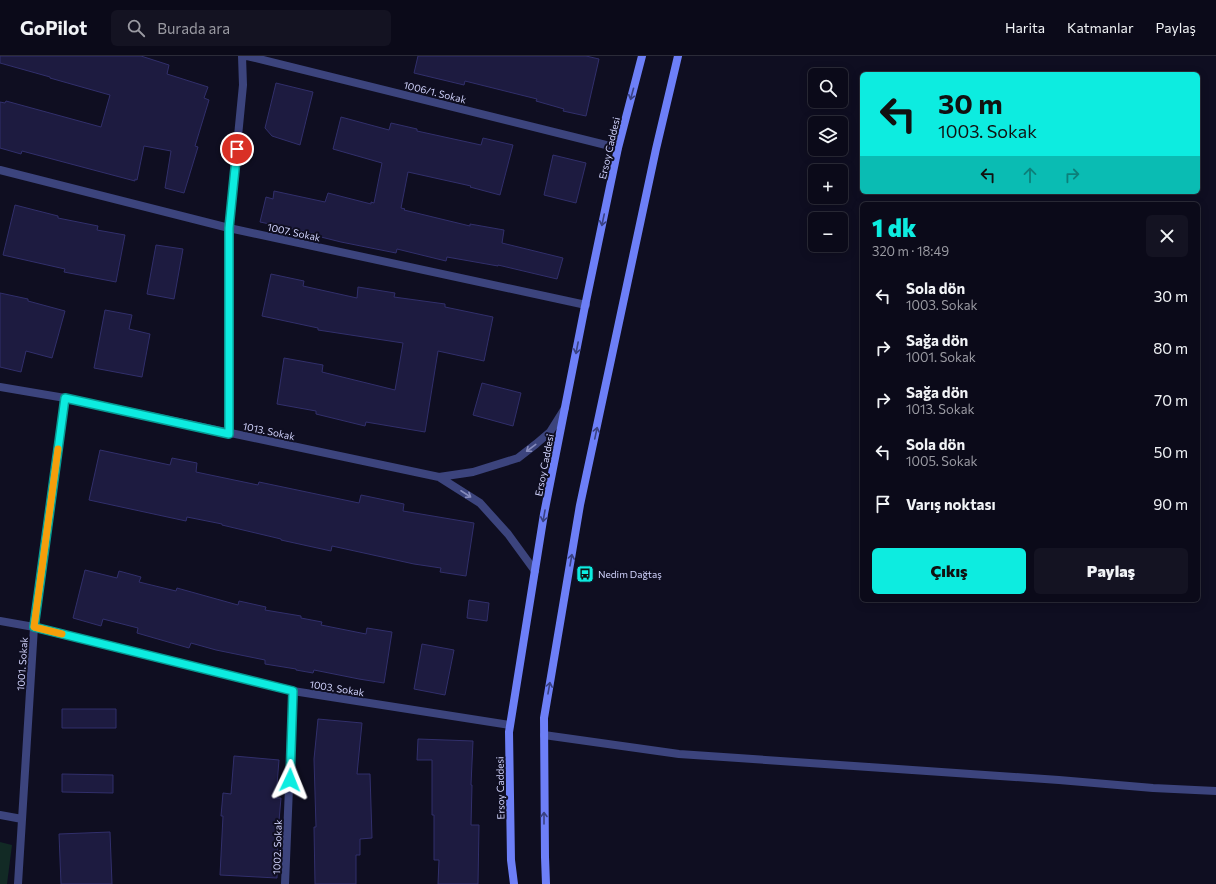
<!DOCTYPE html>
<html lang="tr">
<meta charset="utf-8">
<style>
:root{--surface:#0b0a19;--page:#141322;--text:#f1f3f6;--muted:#9a9aa2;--line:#2b2b38;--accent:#0dece0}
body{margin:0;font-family:Commissioner,sans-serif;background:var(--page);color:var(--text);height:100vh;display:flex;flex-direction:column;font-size:15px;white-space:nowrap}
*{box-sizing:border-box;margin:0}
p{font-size:13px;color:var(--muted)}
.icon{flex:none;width:22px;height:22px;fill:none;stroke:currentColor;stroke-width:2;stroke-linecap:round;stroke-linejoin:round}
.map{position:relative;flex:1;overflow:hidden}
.details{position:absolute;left:860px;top:146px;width:340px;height:400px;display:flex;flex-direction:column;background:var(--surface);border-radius:6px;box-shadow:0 2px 10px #0003,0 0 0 1px var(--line)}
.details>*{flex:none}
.guide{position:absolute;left:860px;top:16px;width:340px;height:122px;border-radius:6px;box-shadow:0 2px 10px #0003,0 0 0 1px var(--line);background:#0dece0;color:#111;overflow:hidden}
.controls{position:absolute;left:808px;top:12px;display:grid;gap:8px}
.controls a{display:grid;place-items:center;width:40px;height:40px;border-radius:6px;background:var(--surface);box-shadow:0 2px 10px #0003,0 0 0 1px var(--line);font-size:20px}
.pin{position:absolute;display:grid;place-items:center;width:34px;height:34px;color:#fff;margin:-17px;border:2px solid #fff;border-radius:50%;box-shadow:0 1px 4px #0007}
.me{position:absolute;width:44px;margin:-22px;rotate:2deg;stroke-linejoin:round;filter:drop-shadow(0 0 3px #0008)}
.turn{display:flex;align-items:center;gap:14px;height:84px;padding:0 12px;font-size:18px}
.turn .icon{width:52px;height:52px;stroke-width:2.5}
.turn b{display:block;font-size:28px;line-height:34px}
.lanes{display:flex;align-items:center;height:38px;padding:0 12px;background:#0003;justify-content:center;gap:20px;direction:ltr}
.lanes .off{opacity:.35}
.round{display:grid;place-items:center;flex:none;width:42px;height:42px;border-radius:6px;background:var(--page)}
.headline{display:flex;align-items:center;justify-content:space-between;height:68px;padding:0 12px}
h1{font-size:24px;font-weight:800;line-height:30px;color:var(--accent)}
.action{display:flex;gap:8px;margin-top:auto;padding:8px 12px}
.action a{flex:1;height:46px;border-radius:6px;background:var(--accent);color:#111;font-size:16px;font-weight:800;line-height:46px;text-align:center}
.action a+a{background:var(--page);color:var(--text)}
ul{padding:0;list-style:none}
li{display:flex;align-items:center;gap:12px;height:52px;padding:0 12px}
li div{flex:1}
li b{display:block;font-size:15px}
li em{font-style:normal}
header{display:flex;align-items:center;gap:24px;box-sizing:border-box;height:56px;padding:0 20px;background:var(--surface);border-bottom:1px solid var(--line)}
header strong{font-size:19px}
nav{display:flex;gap:22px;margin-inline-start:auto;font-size:14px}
.search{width:280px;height:36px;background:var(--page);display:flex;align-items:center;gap:10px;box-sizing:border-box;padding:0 14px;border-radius:6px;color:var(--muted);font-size:15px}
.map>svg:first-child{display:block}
</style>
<header>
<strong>GoPilot</strong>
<div class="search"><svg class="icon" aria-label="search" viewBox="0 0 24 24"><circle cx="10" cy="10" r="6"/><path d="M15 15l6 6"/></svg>Burada ara</div>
<nav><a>Harita</a><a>Katmanlar</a><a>Paylaş</a></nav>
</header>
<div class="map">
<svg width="1216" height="828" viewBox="0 0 1216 828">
<rect width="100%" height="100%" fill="#0f0e21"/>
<path fill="#122a25" d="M0 786 12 789 7 828H0Z"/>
<path fill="#1d1b40" stroke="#312f6b" d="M0 0H141L169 9 167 18 208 31 204 42 209 44 195 90 198 91 184 137 165 132 171 95 144 90 137 124 135 123V125L22 95 21 98 0 92V46L5 47 6 45 101 71 110 39 50 22V21L0 7Z
M418 0H586L599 3 586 60 563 55 564 53 536 45 537 43 465 25 464 29 414 17Z
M276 27 313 36 300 89 272 80 265 72Z
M341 61 389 74 391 67 417 73V75L481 89 483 82 513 89 500 139 470 131 471 130 408 116 401 152 405 153 404 154 470 170V168L504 174 502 187 563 202 557 223 498 209V210L447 201 446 205 397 193 396 197 341 186 317 180V178L260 166 266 141 273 143 274 135 325 146 328 137 371 148V146L374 147 382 107 333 93Z
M553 99 586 107 576 147 544 139Z
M15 149 58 160V162L98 170 97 174 125 179 116 226 64 216 65 213 3 199Z
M156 189 183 193 174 243 147 238Z
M271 218 304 225 303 230 357 242 358 231 395 237 394 241 445 248V251L493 261 484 305 438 295 425 376 366 366 365 370 316 358V355L277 348 284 302 323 309 322 316 395 334 403 287 318 274V272L262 260Z
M0 237 28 243V245L65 255 52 302 26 295 21 316 0 311Z
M105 254 132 259 129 273 150 278 142 321 94 312Z
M482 327 521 337 513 370 473 359Z
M100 394 170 409 172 402 197 407 196 416 258 429 259 426 359 447 361 439 404 448 403 455 474 467 466 520 440 516 441 512 414 508 332 490 331 495 281 484V483L222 469V468L187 461 186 465 89 444Z
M85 514 117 522 119 515 141 521 139 526 176 535 177 532 238 549 239 545 266 551 265 554 301 560V562L322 566 321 569 366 578 367 572 392 576 384 627 359 623 314 614 313 617 296 614V613L265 608V604L216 594 191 587 189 592 137 577 138 572 103 563 101 570 73 562Z
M469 544 489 547 487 565 467 562Z
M422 588 454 594 445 639 414 633Z
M62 653H116V672H62Z
M318 663 362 667 357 718H370L372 782 360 783V799H356V828H315L314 771H316L314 703Z
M418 683 473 685 471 729H472L471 769H479L478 828H438L439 804H434V759H432V704H417Z
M234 700 279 704 276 742H281L278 776 277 822 220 819 223 760H221L223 737 231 738Z
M62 718 113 719V737L62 736Z
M110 776 112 828H61L59 778Z"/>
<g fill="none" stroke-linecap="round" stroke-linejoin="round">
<path stroke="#3c447d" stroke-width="8" d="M247 0 618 92
M0 114 229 172 586 249
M0 331 65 342 439 421
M229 377V172L243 29 242 0
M535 515 508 478 480 447 439 421 473 416 518 402 536 388 550 376 565 352
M0 565 34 571 293 635 510 669
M544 679 679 698 1059 724 1153 732 1216 735
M0 759 22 763
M18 828 34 571 65 342
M285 828 293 635"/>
<path stroke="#6d7ff7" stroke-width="8" d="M514 828 511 804 509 676 544 458 584 255 618 92 642 0
M546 828 545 801 544 662 580 449 656 93 678 0"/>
</g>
<defs><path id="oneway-shaft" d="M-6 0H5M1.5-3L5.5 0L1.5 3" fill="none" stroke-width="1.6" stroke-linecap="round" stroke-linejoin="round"/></defs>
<g stroke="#394181">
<use href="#oneway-shaft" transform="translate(632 38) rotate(105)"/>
<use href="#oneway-shaft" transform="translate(603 164) rotate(102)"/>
<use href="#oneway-shaft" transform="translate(577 292) rotate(101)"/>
<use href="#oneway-shaft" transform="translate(596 377) rotate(-78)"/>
<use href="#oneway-shaft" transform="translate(544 460) rotate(100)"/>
<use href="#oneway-shaft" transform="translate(571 504) rotate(-80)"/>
<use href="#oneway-shaft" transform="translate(549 632) rotate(-80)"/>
<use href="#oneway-shaft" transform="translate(544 762) rotate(-90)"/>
</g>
<g stroke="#868bbc">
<use href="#oneway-shaft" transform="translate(531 392) rotate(143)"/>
<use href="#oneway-shaft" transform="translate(466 438) rotate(33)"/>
</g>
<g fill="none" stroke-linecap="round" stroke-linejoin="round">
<defs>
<path id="route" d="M237 93 229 172V378L65 342 34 571 293 635 290 724"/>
</defs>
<use href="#route" stroke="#089992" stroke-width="10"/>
<use href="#route" stroke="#0dece0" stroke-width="7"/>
<path stroke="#f59e0b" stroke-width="7" d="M58 393 34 571 62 578"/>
</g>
<defs>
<symbol id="bus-square" viewBox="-11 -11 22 22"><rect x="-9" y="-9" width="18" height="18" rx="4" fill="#0dece0" stroke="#0f0e21"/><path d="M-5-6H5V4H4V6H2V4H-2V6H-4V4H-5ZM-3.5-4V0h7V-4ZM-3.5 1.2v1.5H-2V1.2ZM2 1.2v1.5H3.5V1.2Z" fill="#111"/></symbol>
</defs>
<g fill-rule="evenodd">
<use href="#bus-square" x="575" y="508" width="20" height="20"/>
</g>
<g text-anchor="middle" stroke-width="4" stroke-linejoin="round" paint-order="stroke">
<g font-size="10" fill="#d0d2fc" stroke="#0f0e21">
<text transform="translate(435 36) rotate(14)" y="4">1006/1. Sokak</text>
<text transform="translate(609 92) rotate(-77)" y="4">Ersoy Caddesi</text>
<text transform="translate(294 176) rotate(12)" y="4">1007. Sokak</text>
<text transform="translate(269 375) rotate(12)" y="4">1013. Sokak</text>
<text transform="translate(544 409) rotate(-79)" y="4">Ersoy Caddesi</text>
<text transform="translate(22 608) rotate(-86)" y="4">1001. Sokak</text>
<text transform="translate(337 632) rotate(9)" y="4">1003. Sokak</text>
<text transform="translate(500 732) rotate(-91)" y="4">Ersoy Caddesi</text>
<text transform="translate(277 791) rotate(-88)" y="4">1002. Sokak</text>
</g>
<g font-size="10" fill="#d0d2fc" stroke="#0f0e21" text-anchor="start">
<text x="598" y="522">Nedim Dağtaş</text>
</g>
</g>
</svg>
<div class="controls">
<a><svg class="icon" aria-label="search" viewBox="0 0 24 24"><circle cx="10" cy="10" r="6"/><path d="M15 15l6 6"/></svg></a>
<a><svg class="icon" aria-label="layers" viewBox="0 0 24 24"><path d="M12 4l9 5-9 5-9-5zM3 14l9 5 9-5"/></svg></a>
<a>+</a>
<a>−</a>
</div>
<div class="pin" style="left:237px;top:93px;background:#d93025"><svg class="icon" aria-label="arrive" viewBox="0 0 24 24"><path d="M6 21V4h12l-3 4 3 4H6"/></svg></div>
<svg class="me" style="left:290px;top:724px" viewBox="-20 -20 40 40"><path d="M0-17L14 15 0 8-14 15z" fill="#0dece0" stroke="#fff" stroke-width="4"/></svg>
<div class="guide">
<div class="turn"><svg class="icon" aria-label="left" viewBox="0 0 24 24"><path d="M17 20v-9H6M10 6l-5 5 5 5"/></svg><div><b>30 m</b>1003. Sokak</div></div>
<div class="lanes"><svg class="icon" aria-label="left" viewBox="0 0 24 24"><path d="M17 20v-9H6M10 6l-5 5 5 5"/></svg><svg class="icon off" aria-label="ahead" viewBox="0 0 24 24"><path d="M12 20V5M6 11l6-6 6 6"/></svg><svg class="icon off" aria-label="right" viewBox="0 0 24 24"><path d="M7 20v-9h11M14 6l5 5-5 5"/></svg></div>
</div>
<section class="details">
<div class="headline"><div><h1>1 dk</h1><p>320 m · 18:49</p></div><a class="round"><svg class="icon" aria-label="close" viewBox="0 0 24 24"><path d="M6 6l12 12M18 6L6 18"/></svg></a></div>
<ul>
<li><svg class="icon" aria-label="left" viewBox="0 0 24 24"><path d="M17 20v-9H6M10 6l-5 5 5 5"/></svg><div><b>Sola dön</b><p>1003. Sokak</p></div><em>30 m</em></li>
<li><svg class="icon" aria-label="right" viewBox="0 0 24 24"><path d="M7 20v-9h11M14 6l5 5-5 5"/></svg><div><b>Sağa dön</b><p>1001. Sokak</p></div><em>80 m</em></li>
<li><svg class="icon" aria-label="right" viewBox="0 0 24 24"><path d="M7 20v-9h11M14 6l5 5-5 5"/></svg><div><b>Sağa dön</b><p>1013. Sokak</p></div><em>70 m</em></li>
<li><svg class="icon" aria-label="left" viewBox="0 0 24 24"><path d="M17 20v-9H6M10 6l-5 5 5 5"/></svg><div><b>Sola dön</b><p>1005. Sokak</p></div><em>50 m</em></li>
<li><svg class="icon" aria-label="arrive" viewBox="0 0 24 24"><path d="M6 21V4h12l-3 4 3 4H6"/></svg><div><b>Varış noktası</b></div><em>90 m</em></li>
</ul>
<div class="action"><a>Çıkış</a><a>Paylaş</a></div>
</section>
</div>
